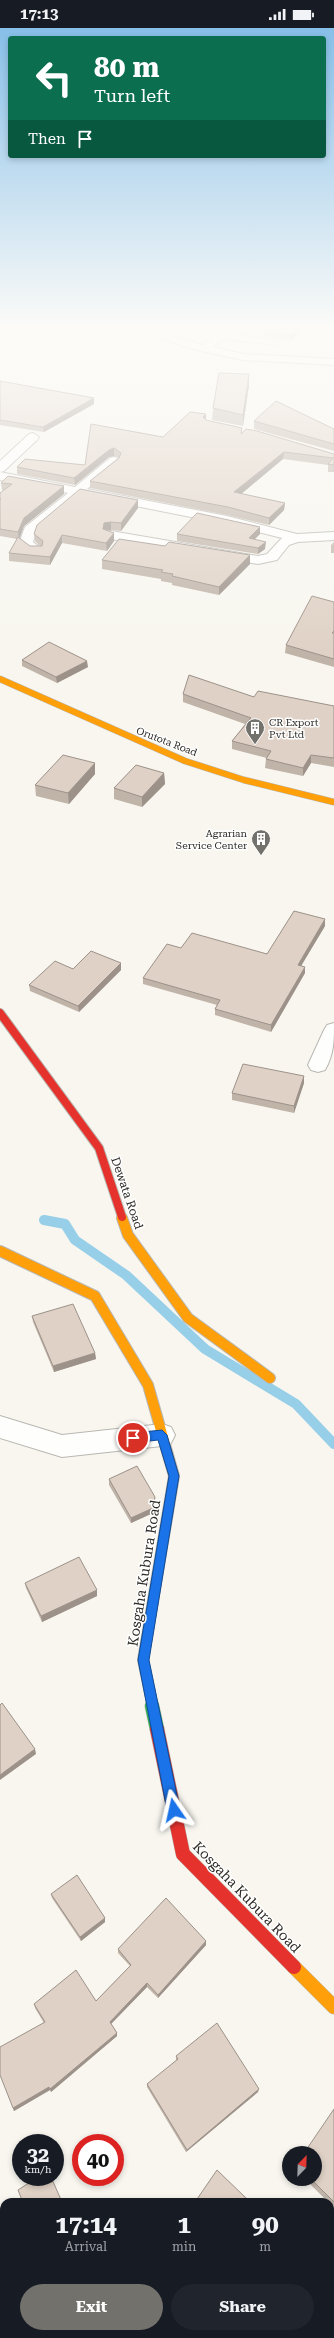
<!DOCTYPE html>
<style>
:root{--surface:#171b24;--page:#20242c;--text:#f1f3f6;--muted:#9ea1a6;--accent:#73716c}
body{margin:0;font-family:"Roboto Serif",serif;background:var(--page);color:var(--text);height:100vh;display:flex;flex-direction:column;font-size:15px;white-space:nowrap}
*{box-sizing:border-box;margin:0}
p{font-size:13px;color:var(--muted)}
.icon{flex:none;width:22px;height:22px;fill:none;stroke:currentColor;stroke-width:2;stroke-linecap:round;stroke-linejoin:round}
.map{position:relative;flex:1;overflow:hidden}
.side{position:absolute;left:0px;top:2170px;width:334px;height:140px;display:flex;flex-direction:column;background:var(--surface);border-radius:12px 12px 0 0;box-shadow:0 2px 6px #0003}
.side>*{flex:none}
.banner{position:absolute;left:8px;top:8px;width:318px;height:122px;border-radius:4px;box-shadow:0 2px 6px #0003;background:#0b6e4f;color:#fff;overflow:hidden}
.needle{width:26px;rotate:23deg}
.controls{position:absolute;left:282px;top:2118px;display:grid;gap:8px}
.controls a{display:grid;place-items:center;width:40px;height:40px;border-radius:50%;background:var(--surface);box-shadow:0 2px 6px #0003;font-size:20px}
.speed{position:absolute;left:12px;top:2106px;display:flex;gap:8px;font-size:20px;font-weight:700;text-align:center}
.speed>*{display:grid;place-content:center;width:52px;height:52px;border-radius:50%;background:var(--surface);box-shadow:0 2px 6px #0003;line-height:1}
.speed small{font-size:10px;font-weight:400}
.speed .limit{border:6px solid #d22;background:#fff;color:#111}
.pin{position:absolute;display:grid;place-items:center;width:34px;height:34px;color:#fff;margin:-17px;border:2px solid #fff;border-radius:50%;box-shadow:0 1px 4px #0007}
.me{position:absolute;width:44px;margin:-22px;rotate:349deg;stroke-linejoin:round;filter:drop-shadow(0 0 3px #0008)}
.turn{display:flex;align-items:center;gap:14px;height:84px;padding:0 20px;font-size:18px}
.turn .icon{width:52px;height:52px;stroke-width:2.5}
.turn b{display:block;font-size:28px;line-height:34px}
.then{display:flex;align-items:center;height:38px;padding:0 20px;background:#0003;gap:8px;font-size:15px}
.eta{display:flex;justify-content:space-evenly;align-items:center;height:68px;text-align:center}
.eta b{font-size:24px;font-weight:700;line-height:28px}
.primary-button{display:flex;gap:8px;margin-top:auto;padding:8px 20px}
.primary-button a{flex:1;height:46px;border-radius:24px;background:var(--accent);color:#fff;font-size:16px;font-weight:700;line-height:46px;text-align:center}
.primary-button a+a{background:var(--page);color:var(--text)}
.status{display:flex;justify-content:space-between;align-items:center;height:28px;padding:0 20px;background:var(--surface);direction:ltr}
.status svg{height:11px;fill:currentColor}
.map>svg:first-child{display:block}
</style>
<div class="status"><b>17:13</b><svg viewBox="0 0 49 12"><path d="M0 12V9h3v3zM5 12V6h3v6zM10 12V3h3v9zM15 12V0h3v12zM26 1h20v11H26zM47 4h2v5h-2z"/></svg></div>
<div class="map">
<svg width="334" height="2310" viewBox="0 0 334 2310">
<rect width="100%" height="100%" fill="#f8f6ef"/>
<g fill="none" stroke-linecap="round" stroke-linejoin="round">
<path stroke="#97cfe9" stroke-width="10" d="M44 1192 65 1196 75 1212 126 1247 205 1321 296 1376 334 1416"/>
<defs>
<path id="street" d="M125 300H143L203 317 212 308 221 305 273 312 277 313V317L222 311 213 319 243 326 334 331V337L243 332 201 323Z
M33 405 39 409 37 412 4 443 0 444V433L29 406Z
M114 429 118 430 120 433 118 436 87 461 227 488 297 506 334 504V512L298 514 289 517 277 532 258 536 111 511 104 507 106 504 111 503 258 528 267 526 282 510 226 496 80 467 36 504 33 514 43 522 41 525C32 527 24 522 19 515L25 499 68 465 0 452V444L75 459 110 430Z
M334 995C334 1013 334 1026 325 1042L318 1044 311 1042 308 1037 324 1002 327 997Z
M0 1388 62 1407 162 1396 171 1399 175 1407 171 1415 162 1418 62 1429 0 1410Z"/>
<path id="fast-far1" d="M153 1679 143 1632 168 1484"/>
<path id="fast" d="M152 1678 157 1701"/>
<path id="slow-far3" d="M0 651 185 733 244 752 334 774"/>
<path id="slow-far2" d="M122 1189 123 1191"/>
<path id="slow-far1" d="M122 1190 128 1207 188 1290 270 1350
M0 1223 95 1268 148 1357 174 1448 168 1484"/>
<path id="slow" d="M294 1939 334 1979"/>
<path id="jam-far1" d="M0 985 99 1120 122 1189"/>
<path id="jam" d="M157 1701 183 1826 294 1939"/>
</defs>
<use href="#street" stroke="#b9b7b1" stroke-width="2"/>
<use href="#fast-far1" stroke="#b9b7b1" stroke-width="12"/>
<use href="#fast" stroke="#b9b7b1" stroke-width="15"/>
<use href="#slow-far3" stroke="#b9b7b1" stroke-width="7"/>
<use href="#slow-far2" stroke="#b9b7b1" stroke-width="10"/>
<use href="#slow-far1" stroke="#b9b7b1" stroke-width="12"/>
<use href="#slow" stroke="#b9b7b1" stroke-width="15"/>
<use href="#jam-far1" stroke="#b9b7b1" stroke-width="10"/>
<use href="#jam" stroke="#b9b7b1" stroke-width="15"/>
<use href="#street" fill="#fefefd" fill-rule="evenodd"/>
<use href="#fast-far1" stroke="#30b455" stroke-width="10"/>
<use href="#fast" stroke="#30b455" stroke-width="14"/>
<use href="#slow-far3" stroke="#ff9f0a" stroke-width="6"/>
<use href="#slow-far2" stroke="#ff9f0a" stroke-width="8"/>
<use href="#slow-far1" stroke="#ff9f0a" stroke-width="10"/>
<use href="#slow" stroke="#ff9f0a" stroke-width="14"/>
<use href="#jam-far1" stroke="#e5322d" stroke-width="8"/>
<use href="#jam" stroke="#e5322d" stroke-width="14"/>
</g>
<path fill="#c0b4a9" d="M266 300H304L291 312 264 309V303Z
M0 353 94 370V376L44 404 0 397Z
M249 357 243 398 212 392 213 380Z
M206 392 242 400V405L334 426V444H328V437L283 431 241 466 285 475 284 482 269 497 227 487 90 460V453L118 430 114 428 109 429 75 457 17 446V439L85 437 91 396 163 409Z
M254 393 334 401V423L254 401Z
M1 455 64 458V466L24 498 19 510 30 518H40L35 513 34 506 138 472V480L121 503 111 502H108L114 513 107 523 62 515 50 537 9 533V525L17 511 0 508V465L4 463 2 462Z
M260 499V506L254 511 265 521 258 526 177 513V506Z
M334 514V525H331V517Z
M102 532 250 536 219 567 172 557V555L161 553V551L102 541Z
M334 574V639L285 625 286 617Z
M22 632 88 639 57 655 22 638Z
M183 666 254 669 334 678V739L311 735 303 748 265 740 266 731 267 730 232 721V713L245 696 183 674Z
M164 745 165 756 142 779 114 771V760Z
M95 746 69 776 36 768 35 757Z
M325 898 301 938 305 945 271 1004 215 987V981L217 977 143 956V950L181 920 267 926Z
M121 935V942L79 984 30 963 29 957 73 941Z
M304 1048V1055L294 1085 232 1072V1065Z
M32 1288 95 1325 96 1331 54 1344 33 1294Z
M109 1451 155 1475 153 1485 131 1495 109 1457Z
M25 1555 97 1568 42 1594 26 1560Z
M51 1866 105 1890V1894L81 1913 52 1870Z
M206 1917 158 1970 147 1959 111 1996 117 2005V2008L51 2064 50 2062 14 2083 13 2080 44 1995 35 1980 34 1976 96 1973 130 1938 118 1925V1921Z
M176 2028 258 2064 186 2124 147 2059V2056L176 2033Z
M334 2081V2181L330 2177V2174H328L305 2151H315Z"/>
<path fill="#9c928a" d="M298 300H304L291 312V307Z
M249 346V357L243 398V387Z
M94 370V376L44 404 43 399Z
M206 386V393L203 389Z
M114 420V428L109 429 75 457 74 450 109 422Z
M284 424 283 431 234 472V464Z
M64 458V466L24 498 19 512 18 504 24 490Z
M138 472V480L121 503V495Z
M285 475 284 482 269 497V490Z
M111 494V502L105 503 103 501 104 495Z
M260 499V506L249 517V510Z
M114 505V513L107 523 106 515Z
M62 507V515L50 537V529Z
M266 514 265 521 258 526V520Z
M250 527V536L219 567V559Z
M87 633 88 639 57 655 56 649Z
M311 727V735L303 748V740Z
M95 735V746L69 776 68 765Z
M164 745 165 756 142 779V769Z
M325 891V898L298 943V937Z
M121 935V942L79 984 78 978Z
M305 939V945L271 1004V997Z
M304 1048V1055L294 1085V1078Z
M95 1325 96 1331 54 1344 53 1338Z
M155 1469V1475L153 1485 131 1495V1490Z
M97 1562V1568L42 1594 41 1588Z
M35 1721 36 1726 0 1752V1747Z
M105 1890V1894L81 1913 80 1909Z
M206 1913V1917L158 1970V1967Z
M147 1955V1959L110 1997V1994Z
M117 2005V2008L51 2064 50 2061Z
M49 2059 50 2062 14 2083 13 2080Z
M259 2061 258 2064 186 2124 187 2122Z"/>
<path fill="#dfd1c5" stroke="#9c928a" d="M266 300H298L291 307 264 303Z
M219 345 249 346 243 387 213 380Z
M0 353 94 370 43 399 0 392Z
M276 373 334 401V416L254 393Z
M190 384 206 386 203 389 206 392 242 400 241 406 246 401 257 403 334 426V437L328 436 333 430 284 424 234 464 285 475 269 490 228 479 90 453 119 430 121 425 114 420 109 422 74 450 17 439 25 431 85 437 91 396 163 409Z
M8 448 64 458 24 490 18 504 0 501V472L1 471H0V465L12 456 1 455Z
M80 461 138 472 121 495 111 494 104 495 103 501 114 505 106 515 62 507 50 529 9 525 18 509 30 518H42L43 513 34 506 37 497Z
M197 485 260 499 249 510 266 514 258 520 177 506Z
M119 511 165 518 169 514 250 527 219 559 172 548 173 546 161 544 163 542 102 532Z
M312 568 334 574V603L332 605H334V631L286 617Z
M49 614 87 633 56 649 22 632Z
M189 647 254 669 258 663 334 678V730L311 727 303 740 266 731 271 723 232 713 251 690 183 666Z
M63 727 95 735 68 765 35 757Z
M136 737 164 745 142 769 114 760Z
M294 883 325 891 298 937 305 939 271 997 215 981 220 972 143 950 167 916 181 920 192 905 267 926Z
M91 923 121 935 78 978 29 957 55 933 73 941Z
M243 1036 304 1048 294 1078 232 1065Z
M73 1276 95 1325 53 1338 32 1288Z
M137 1438 155 1469 153 1480 131 1490 109 1451Z
M79 1529 97 1562 41 1588 25 1555Z
M2 1675 35 1721 0 1747V1677Z
M77 1847 105 1890 80 1909 51 1866Z
M166 1870 206 1913 158 1967 147 1955 110 1994 117 2005 50 2061 49 2059 13 2080 0 2047V2019L45 1994 34 1976 76 1942 96 1973 131 1937 118 1921Z
M217 1995 259 2061 187 2122 147 2056 178 2031 176 2028Z
M334 2081V2174L311 2151H315V2125H304Z
M217 2142 247 2171 245 2174H195Z
M38 2149H51L62 2174H20L22 2172 18 2162Z
M4 2184V2192L1 2186Z"/>
<linearGradient id="sky" x2="0" y2="1"><stop stop-color="#87bfe8"/><stop offset="0.48" stop-color="#fcfbf8"/><stop offset="1" stop-color="#fcfbf8" stop-opacity="0"/></linearGradient>
<rect width="334" height="624" fill="url(#sky)"/>
<path fill="#1a73e8" stroke="#114b97" d="M162 1402 167 1407 179 1448 149 1632 180 1782 178 1786 174 1788 169 1786 167 1782 138 1632 169 1448 158 1412 133 1415 128 1410 133 1405Z"/>
<defs>
<symbol id="building-pin" viewBox="-11 -11 22 30"><path d="M0 17L-7.5 6A9.5 9.5 0 1 1 7.5 6Z" fill="#73716c" stroke="#fff"/><path d="M-4-6H4V6H1V3H-1V6H-4ZM-2.5-4.3h1.7v1.8h-1.7ZM.8-4.3h1.7v1.8H.8ZM-2.5-1h1.7V.8h-1.7ZM.8-1h1.7V.8H.8Z" fill="#fff"/></symbol>
</defs>
<g fill-rule="evenodd">
<use href="#building-pin" x="244" y="689" width="22" height="30"/>
<use href="#building-pin" x="250" y="800" width="22" height="30"/>
</g>
<g text-anchor="middle" stroke-width="3" stroke-linejoin="round" paint-order="stroke">
<g font-size="10" fill="#2c2a25" stroke="#fff" text-anchor="start">
<text x="269" y="698">CR Export<tspan x="269" dy="12">Pvt Ltd</tspan></text>
<text x="247" y="809" text-anchor="end">Agrarian<tspan x="247" dy="12">Service Center</tspan></text>
</g>
<g font-size="10" fill="#2c2a25" stroke="#fff">
<text transform="translate(167 713) rotate(21)" y="4">Orutota Road</text>
</g>
<g font-size="12" fill="#2c2a25" stroke="#fff">
<text transform="translate(127 1165) rotate(71)" y="4">Dewata Road</text>
</g>
<g font-size="14" fill="#2c2a25" stroke="#fff">
<text transform="translate(144 1545) rotate(-81)" y="5">Kosgaha Kubura Road</text>
<text transform="translate(247 1869) rotate(46)" y="5">Kosgaha Kubura Road</text>
</g>
</g>
</svg>
<div class="controls">
<a><svg class="needle" viewBox="-14 -14 28 28"><path d="M0-13l5 13h-10z" fill="#e53935"/><path d="M0 13l5-13h-10z" fill="#9ea1a6"/></svg></a>
</div>
<div class="speed"><div>32<small>km/h</small></div><div class="limit">40</div></div>
<div class="pin" style="left:133px;top:1410px;background:#d93025"><svg class="icon" aria-label="arrive" viewBox="0 0 24 24"><path d="M6 21V4h12l-3 4 3 4H6"/></svg></div>
<svg class="me" style="left:174px;top:1782px" viewBox="-20 -20 40 40"><path d="M0-17L14 15 0 8-14 15z" fill="#1a73e8" stroke="#fff" stroke-width="4"/></svg>
<div class="banner">
<div class="turn"><svg class="icon" aria-label="left" viewBox="0 0 24 24"><path d="M17 20v-9H6M10 6l-5 5 5 5"/></svg><div><b>80 m</b>Turn left</div></div>
<div class="then">Then<svg class="icon" aria-label="arrive" viewBox="0 0 24 24"><path d="M6 21V4h12l-3 4 3 4H6"/></svg></div>
</div>
<section class="side">
<div class="eta">
<div><b>17:14</b><p>Arrival</p></div>
<div><b>1</b><p>min</p></div>
<div><b>90</b><p>m</p></div>
</div>
<div class="primary-button"><a>Exit</a><a>Share</a></div>
</section>
</div>
